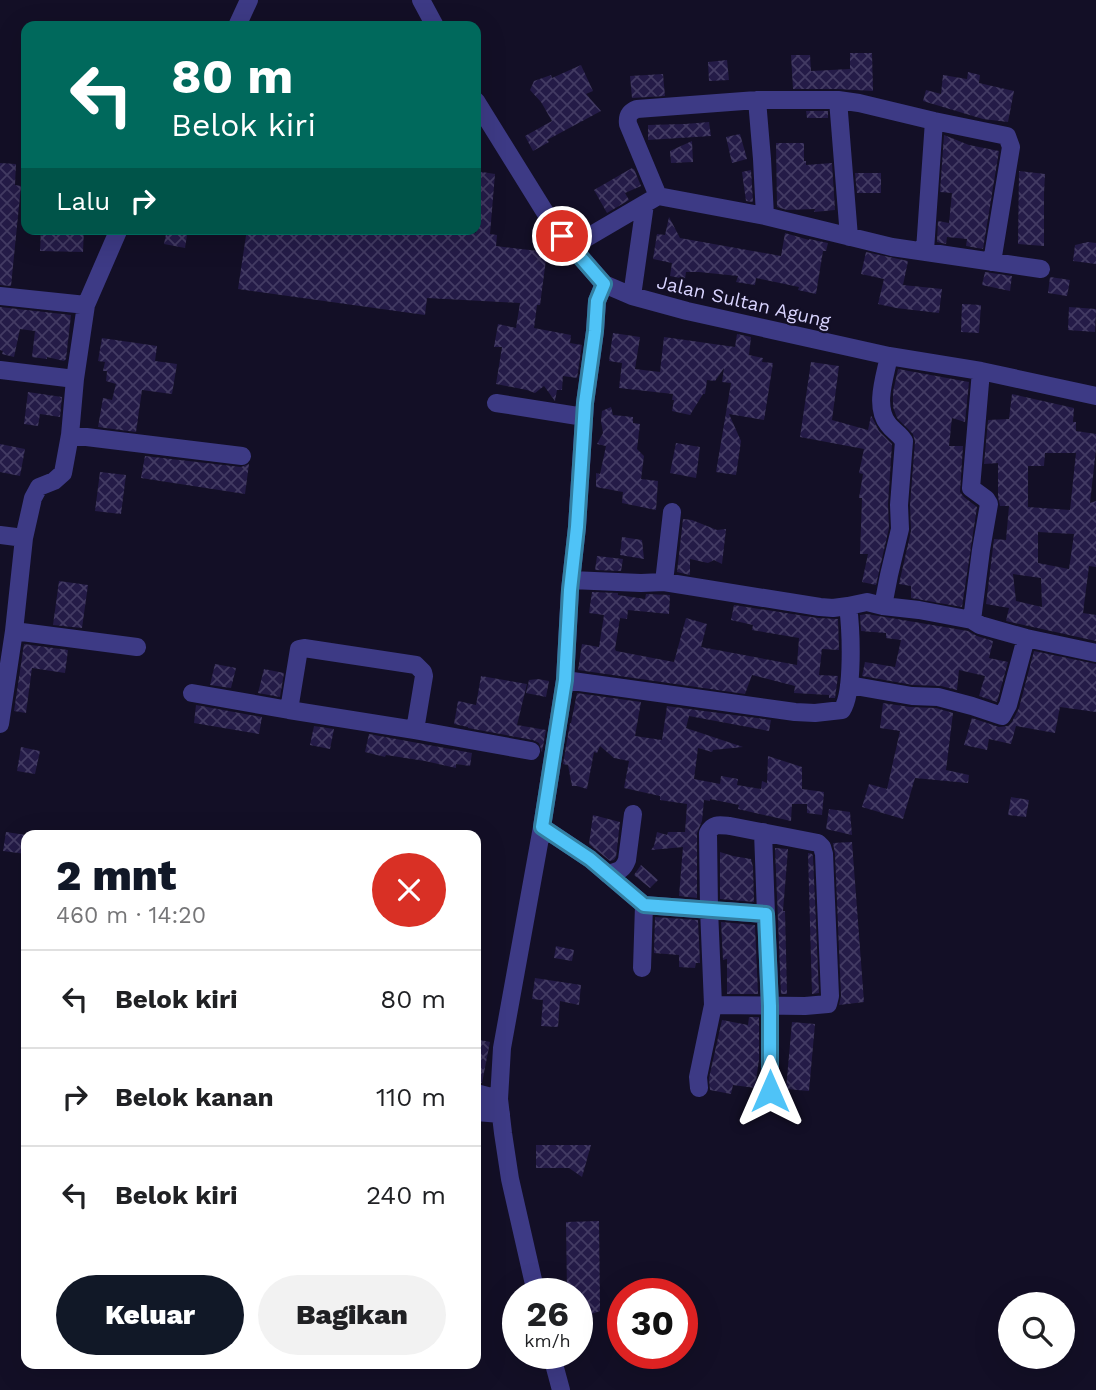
<!DOCTYPE html>
<html lang="id">
<meta charset="utf-8">
<style>
:root{--surface:#fff;--page:#f2f2f2;--text:#202124;--muted:#757577;--line:#e0e0e0;--accent:#111827}
body{margin:0;font-family:"Work Sans",sans-serif;background:var(--page);color:var(--text);height:100vh;display:flex;flex-direction:column;font-size:26px;white-space:nowrap}
*{box-sizing:border-box;margin:0}
p{font-size:23px;color:var(--muted)}
.icon{flex:none;width:38px;height:38px;fill:none;stroke:currentColor;stroke-width:2;stroke-linecap:round;stroke-linejoin:round}
.map{position:relative;flex:1;overflow:hidden}
.details{position:absolute;left:21px;top:830px;width:460px;height:539px;display:flex;flex-direction:column;background:var(--surface);border-radius:14px;box-shadow:0 7px 28px #0002}
.details>*{flex:none}
.banner{position:absolute;left:21px;top:21px;width:460px;height:214px;border-radius:14px;box-shadow:0 7px 28px #0002;background:#00695c;color:#fff;overflow:hidden}
.fabs{position:absolute;left:998px;top:1292px;display:grid;gap:14px}
.fabs a{display:grid;place-items:center;width:77px;height:77px;border-radius:50%;background:var(--surface);box-shadow:0 7px 28px #0002;font-size:35px}
.speed{position:absolute;left:502px;top:1278px;display:flex;gap:14px;font-size:35px;font-weight:700;text-align:center}
.speed>*{display:grid;place-content:center;width:91px;height:91px;border-radius:50%;background:var(--surface);box-shadow:0 7px 28px #0002;line-height:1}
.speed small{font-size:18px;font-weight:400}
.speed .limit{border:10px solid #d22;background:#fff;color:#111}
.pin{position:absolute;display:grid;place-items:center;width:60px;height:60px;color:#fff;margin:-30px;border:4px solid #fff;border-radius:50%;box-shadow:0 2px 7px #0007}
.me{position:absolute;width:77px;margin:-38px;rotate:0deg;stroke-linejoin:round;filter:drop-shadow(0 0 5px #0008)}
.turn{display:flex;align-items:center;gap:24px;height:147px;padding:0 35px;font-size:32px}
.turn .icon{width:91px;height:91px;stroke-width:2.5}
.turn b{display:block;font-size:49px;line-height:60px}
.then{display:flex;align-items:center;height:66px;padding:0 35px;background:#0003;gap:14px;font-size:26px}
.round{display:grid;place-items:center;flex:none;width:74px;height:74px;border-radius:37px;background:var(--page)}
.headline{display:flex;align-items:center;justify-content:space-between;height:119px;padding:0 35px}
h1{font-size:42px;font-weight:800;line-height:52px;color:var(--accent)}
.cta{display:flex;gap:14px;margin-top:auto;padding:14px 35px}
.cta a{flex:1;height:80px;border-radius:42px;background:var(--accent);color:#fff;font-size:28px;font-weight:800;line-height:80px;text-align:center}
.cta a+a{background:var(--page);color:var(--text)}
ul{padding:0;list-style:none}
li{display:flex;align-items:center;gap:21px;height:98px;padding:0 35px;border-top:2px solid var(--line)}
li div{flex:1}
li b{display:block;font-size:26px}
li em{font-style:normal}
.map>svg:first-child{display:block}
</style>
<div class="map">
<svg width="1096" height="1390" viewBox="0 0 1096 1390">
<defs>
<pattern id="building-cross-hatch" width="8" height="8" patternUnits="userSpaceOnUse" patternTransform="scale(1.75)"><rect width="8" height="8" fill="#241b47"/><path d="M0 0l8 8M0 8l8-8" fill="none" stroke="#433b63"/></pattern>
</defs>
<rect width="100%" height="100%" fill="#130f26"/>
<path fill="url(#building-cross-hatch)" fill-rule="evenodd" d="M850 53H872L873 91 838 89H793L791 55H810L811 71 850 69Z
M727 60 729 80 709 81 708 62Z
M581 65 593 91 586 94 601 111 547 140 549 142 533 151 525 136 552 121 541 102 530 90 534 81 551 75 552 78Z
M968 72 980 75 979 83 1014 91 1008 122 983 119 923 101 926 90 941 94 943 75 967 79Z
M663 74 665 96 632 98 630 76Z
M806 111H828V118H807Z
M709 122 711 136 648 140V125L685 124Z
M740 134 747 159 732 163 726 137Z
M944 135 969 145 999 151 983 249 966 246 967 239 947 237 946 244 937 242 938 221 949 223 952 193 940 192Z
M692 141 693 162 671 163 670 151Z
M776 143H804V161H806V165L832 163 835 210 814 212 815 209 787 210 777 207Z
M0 163 16 164 15 185 21 186 11 286 0 285Z
M632 168 633 169H634L641 186 625 193 629 200 607 213 594 190Z
M751 170 753 202 746 201 742 172Z
M476 171 495 174 490 234 497 235 496 246 547 252 540 305H537L534 328 571 335 570 343 582 345 577 378 563 376 562 390H557L555 401 544 386 535 393 527 390 496 384 502 347H494L498 324 516 328 520 303 427 298 425 315 238 289 247 229H448L476 233Z
M1019 171 1045 174 1044 193V246L1018 244Z
M855 173H881V193H857Z
M669 217 680 238 781 256 785 233 809 240V239L828 243 826 251H823L816 294 798 290 799 287 756 278 755 285 736 282 738 276 699 272H686L685 279 670 276 672 263 653 259 657 234 665 235Z
M41 229H84L83 252 40 251Z
M167 229H188L185 248 164 244Z
M1088 242 1096 243V264L1073 261 1075 245Z
M866 252 908 261 903 285 942 289 939 313 896 308 878 304 884 279 861 274Z
M985 272 1012 276 1010 291 982 285Z
M1050 277 1070 280 1067 296 1048 293Z
M962 304 981 305 979 333 961 332Z
M0 307 71 315 66 359 64 361 47 357V359L32 357 35 331 20 329 14 357 2 354 3 351 0 350Z
M1069 307 1096 309 1095 332 1068 330Z
M613 333 640 337 635 369 660 372 664 337 735 347 737 334 751 337 749 355 763 358 762 362 773 363 764 420 729 414 741 441 736 475 716 472 731 383 722 382 724 368 715 381 707 380 705 394H703L690 415 672 411 674 400H672L673 394 619 388 622 363 609 361Z
M102 338 157 346 155 361 177 364 172 394 142 390 136 432 98 427 103 398 112 400 116 384 106 381 107 371H103L105 362 98 361Z
M811 362 839 366 832 420 868 430 871 416 872 417 879 431 892 444 888 504 889 528 876 585 862 582 868 554H860L862 498H859L863 474 859 473 864 449 800 437Z
M898 369 969 382 965 422 952 418 949 446H963L960 492 964 497 977 507 962 607 911 598V586L899 584 911 531 910 505 915 442 913 434 897 418 893 407V392Z
M28 392 62 397 60 417 40 414 38 426 24 424Z
M1012 394 1074 408 1073 422H1076V431L1096 434V449L1090 503 1096 501V567L1089 566 1083 613 1096 615V641L1006 621 1009 608 986 604 994 539 1006 540 1009 506H1000L998 497V463L984 464 988 420 1009 419ZM1045 453H1076L1070 510 1028 507V466H1044ZM1038 532 1074 534 1069 569 1038 563ZM1013 574 1041 578 1042 607 1016 601Z
M611 407 613 415 633 417V423L640 424 637 449 644 456 641 479 658 481 656 510 622 503 623 492 596 487V473L600 474 606 446 597 444 603 433 601 421 602 411Z
M676 443 700 447 696 478 670 473Z
M0 444 25 449 20 476 0 472Z
M145 456 241 467 249 464 245 494 141 478Z
M100 472 126 475 121 514 95 511Z
M683 519 692 520 717 530 726 529 722 564 714 560 708 563 690 559V575L677 572Z
M622 537 642 540 644 559 620 555Z
M597 556 623 559 621 571 595 570Z
M59 581 88 585 82 628 53 625Z
M592 592 618 593V595L645 599 646 594 670 595 669 614 628 610 627 619 620 618 615 649 616 651 674 662 686 618 707 624 701 647 797 665 799 638 752 630 753 625 731 620 734 605 818 618 838 619 839 650 822 649 819 675 838 676 835 698H829V695L794 693 795 686 752 675 745 694 578 670 582 644 599 647 604 615 589 613Z
M867 614 968 631 977 636 993 641 989 658 1008 662 997 702 979 696 985 676 959 670 957 690 941 686 913 685 862 676 865 662 895 667 901 640 886 638V633L861 631 860 615Z
M24 644 68 650 65 673 32 668 26 713 14 711Z
M1034 651 1096 664V712L1060 707 1055 733 1016 726 1011 744 989 739 987 750 964 745 972 718 999 727 1008 726 1012 722 1019 708Z
M215 664 236 668 231 688 210 685Z
M264 669 284 673 280 697 258 693Z
M481 676 527 684 517 725 546 730 542 752 539 743 533 740 468 728V727L454 724 458 701 476 705Z
M538 679 549 681 546 697 526 693 529 680Z
M577 693 641 702 635 736 662 740 667 706 771 720 769 731 689 716 686 728 743 747 713 750 712 752 698 748 694 779 720 784 721 776 738 779 737 785 761 789 762 781 767 783 768 756 802 767V789L824 792 822 815 807 813V804H792L791 821 738 809 739 805 710 799V801L704 800 702 821 697 833V898L679 896 683 847 651 850 654 846 657 832 667 835 668 832H685L687 804 660 800V796L624 788 629 761 614 758 600 746 597 753 594 752 587 789 577 786H572L568 765 563 764 570 723H571Z
M883 703 910 707 936 708 953 713 946 770 969 775 968 783 915 778 903 819 862 807 869 784 887 789 900 731 880 728Z
M196 705 262 717 259 734 194 723Z
M314 726 334 729 330 749 310 745Z
M369 734 472 753 470 766 456 764V768L425 761 386 755 385 757 365 752Z
M21 747 40 751 35 774 17 771Z
M1011 797 1029 800 1026 817 1008 815Z
M829 809 850 812 852 835 826 829Z
M593 815 620 822 616 857 614 860 610 861 589 844Z
M6 832 26 835V854L3 851Z
M852 842 864 1002 839 1005 841 996 835 854 833 843Z
M775 848 788 849 783 911H785L787 994H781Z
M720 852 733 856 751 859 753 867 754 902 720 899Z
M808 853 812 854 813 856 819 993 812 994Z
M641 865 658 880 650 888 634 875Z
M655 917 698 920 700 963H696L695 968 679 967V955L654 953Z
M721 922 755 925 758 994H727V959L723 960Z
M556 946 574 950 572 961 554 958Z
M535 978 581 985 579 1005 560 1001 558 1027 541 1026 543 1000 532 999Z
M749 1017H759V1060L755 1088 733 1085 731 1094 710 1090 709 1078 722 1020 748 1025Z
M792 1022 815 1024 809 1091 786 1089Z
M476 1039 490 1042 482 1083 476 1082Z
M536 1145H591L582 1177 569 1168H536Z
M599 1221 600 1311 578 1319V1293H567L566 1222Z"/>
<g fill="none" stroke-linecap="round" stroke-linejoin="round">
<path stroke="#3d3a85" stroke-width="18" d="M421 0 435 26
M237 26 249 0
M757 100 762 159 765 216
M838 100 849 237
M476 101 553 225 604 284 632 296 687 311 889 356 981 371 1096 396
M658 196 628 124C627 116 629 112 637 109L757 100H838L859 103 934 121 1007 136 1011 147 992 262
M571 247 658 196 765 216 892 247 1041 269
M925 250 934 121
M0 296 86 305
M632 296 645 204
M0 370 75 379
M496 403 584 417
M70 435 242 456
M0 535 24 538
M571 580 641 583 664 582 820 607 833 608 848 606
M664 582 672 512
M883 606 889 575 900 529 899 505 904 441C899 433 893 431 888 424 874 406 885 377 889 356
M972 620 981 550 989 504 986 499 971 488 981 371
M14 631 137 647
M565 680 795 712 815 713 842 710C854 692 851 629 848 606L867 602 883 606 919 610 972 620 980 625 1026 638 1096 653
M849 685 912 696 938 697 972 706 1002 716 1008 705 1026 638
M192 693 289 710
M0 724 14 631 24 538 33 498 39 487 54 481 63 473 70 435 75 379 86 305 119 229
M415 730 424 676 423 672 416 665 304 648 299 649 289 710 415 730 531 751
M542 827 590 859 644 905 766 914 770 1006V1091
M763 832 766 914
M607 874C618 871 623 871 627 860L633 814
M642 968 644 905
M699 1088 698 1077 713 1005 709 909 708 833C713 823 720 825 730 826L818 843 822 847 824 854 830 996 828 1004 805 1006 713 1005
M476 1093 499 1099
M476 1112 501 1114
M536 1293 510 1179 503 1133 499 1099 502 1048 542 827 565 680 570 590 577 527 585 403 595 331 597 301 604 284
M551 1353 561 1390"/>
</g>
<g fill="none" stroke-linecap="round" stroke-linejoin="round">
<defs>
<path id="route" d="M562 236 604 284 597 301 595 331 585 403 577 527 570 590 565 680 542 827 590 859 644 905 766 914 770 1006V1091"/>
</defs>
<use href="#route" stroke="#337fa1" stroke-width="18"/>
<use href="#route" stroke="#4fc3f7" stroke-width="12"/>
</g>
<g text-anchor="middle" stroke-width="5" stroke-linejoin="round" paint-order="stroke">
<g font-size="19" fill="#d9d4ff" stroke="#130f26">
<text transform="translate(744 301) rotate(13)" y="7">Jalan Sultan Agung</text>
</g>
</g>
</svg>
<div class="fabs">
<a><svg class="icon" aria-label="search" viewBox="0 0 24 24"><circle cx="10" cy="10" r="6"/><path d="M15 15l6 6"/></svg></a>
</div>
<div class="speed"><div>26<small>km/h</small></div><div class="limit">30</div></div>
<div class="pin" style="left:562px;top:236px;background:#d93025"><svg class="icon" aria-label="arrive" viewBox="0 0 24 24"><path d="M6 21V4h12l-3 4 3 4H6"/></svg></div>
<svg class="me" style="left:770px;top:1091px" viewBox="-20 -20 40 40"><path d="M0-17L14 15 0 8-14 15z" fill="#4fc3f7" stroke="#fff" stroke-width="4"/></svg>
<div class="banner">
<div class="turn"><svg class="icon" aria-label="left" viewBox="0 0 24 24"><path d="M17 20v-9H6M10 6l-5 5 5 5"/></svg><div><b>80 m</b>Belok kiri</div></div>
<div class="then">Lalu<svg class="icon" aria-label="right" viewBox="0 0 24 24"><path d="M7 20v-9h11M14 6l5 5-5 5"/></svg></div>
</div>
<section class="details">
<div class="headline"><div><h1>2 mnt</h1><p>460 m · 14:20</p></div><a class="round" style="background:#d93025;color:#fff"><svg class="icon" aria-label="close" viewBox="0 0 24 24"><path d="M6 6l12 12M18 6L6 18"/></svg></a></div>
<ul>
<li><svg class="icon" aria-label="left" viewBox="0 0 24 24"><path d="M17 20v-9H6M10 6l-5 5 5 5"/></svg><div><b>Belok kiri</b></div><em>80 m</em></li>
<li><svg class="icon" aria-label="right" viewBox="0 0 24 24"><path d="M7 20v-9h11M14 6l5 5-5 5"/></svg><div><b>Belok kanan</b></div><em>110 m</em></li>
<li><svg class="icon" aria-label="left" viewBox="0 0 24 24"><path d="M17 20v-9H6M10 6l-5 5 5 5"/></svg><div><b>Belok kiri</b></div><em>240 m</em></li>
</ul>
<div class="cta"><a>Keluar</a><a>Bagikan</a></div>
</section>
</div>
